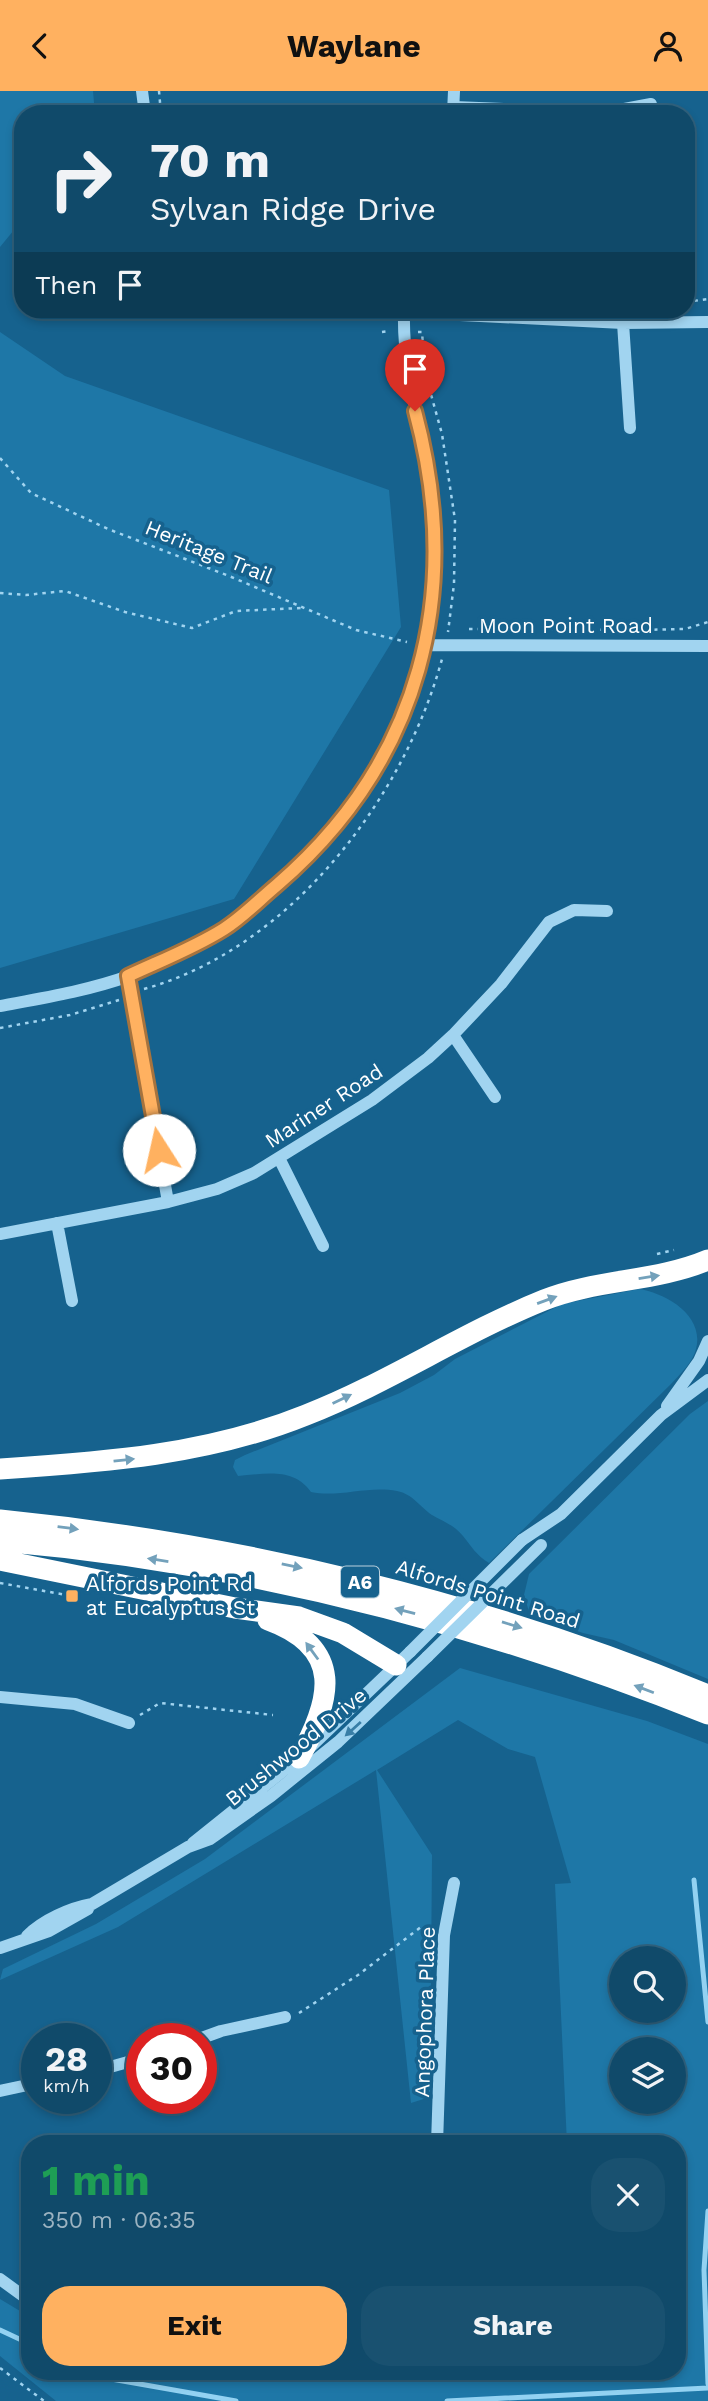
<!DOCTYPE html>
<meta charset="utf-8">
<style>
:root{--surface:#104a6a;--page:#195170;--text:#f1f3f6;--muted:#9cb3c1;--line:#30627e;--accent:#ffb160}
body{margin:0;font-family:"Work Sans",sans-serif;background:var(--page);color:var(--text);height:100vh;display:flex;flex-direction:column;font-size:26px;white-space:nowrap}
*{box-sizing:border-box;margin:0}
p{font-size:23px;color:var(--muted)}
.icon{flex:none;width:38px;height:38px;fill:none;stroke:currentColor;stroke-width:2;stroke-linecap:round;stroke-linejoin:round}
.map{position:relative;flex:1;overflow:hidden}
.drawer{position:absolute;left:21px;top:2044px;width:665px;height:245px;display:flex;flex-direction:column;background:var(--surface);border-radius:28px;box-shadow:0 4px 10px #0003,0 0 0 2px var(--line)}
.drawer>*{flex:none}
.banner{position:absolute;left:14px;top:14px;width:681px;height:214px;border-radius:28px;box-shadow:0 4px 10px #0003,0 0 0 2px var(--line);background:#104a6a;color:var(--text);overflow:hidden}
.buttons{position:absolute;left:609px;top:1855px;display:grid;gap:14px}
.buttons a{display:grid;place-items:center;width:77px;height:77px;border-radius:50%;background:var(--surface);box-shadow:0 4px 10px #0003,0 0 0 2px var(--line);font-size:35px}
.speed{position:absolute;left:21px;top:1932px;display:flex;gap:14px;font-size:35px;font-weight:700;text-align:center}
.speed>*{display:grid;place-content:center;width:91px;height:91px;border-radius:50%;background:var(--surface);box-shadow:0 4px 10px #0003,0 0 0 2px var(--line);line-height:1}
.speed small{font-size:18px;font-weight:400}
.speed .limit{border:10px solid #d22;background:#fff;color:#111}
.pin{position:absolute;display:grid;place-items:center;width:60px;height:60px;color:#fff;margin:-72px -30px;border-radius:50% 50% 50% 0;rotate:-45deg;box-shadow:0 0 7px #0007}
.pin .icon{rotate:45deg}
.me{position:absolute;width:77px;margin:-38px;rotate:350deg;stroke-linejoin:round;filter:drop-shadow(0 0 5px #0008)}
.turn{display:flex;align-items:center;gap:24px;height:147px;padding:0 21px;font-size:32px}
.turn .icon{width:91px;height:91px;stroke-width:2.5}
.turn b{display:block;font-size:49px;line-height:60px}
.then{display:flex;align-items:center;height:66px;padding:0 21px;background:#0003;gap:14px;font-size:26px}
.round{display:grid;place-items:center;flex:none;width:74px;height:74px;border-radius:28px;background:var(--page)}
.summary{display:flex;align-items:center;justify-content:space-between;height:119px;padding:0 21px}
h1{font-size:42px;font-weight:700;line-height:52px;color:#1e9e55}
.button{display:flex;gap:14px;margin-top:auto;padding:14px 21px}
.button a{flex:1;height:80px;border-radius:28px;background:var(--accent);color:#111;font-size:28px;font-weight:700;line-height:80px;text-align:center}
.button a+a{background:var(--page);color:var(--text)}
header{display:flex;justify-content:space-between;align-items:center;height:91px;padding:0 21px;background:var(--accent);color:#111;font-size:32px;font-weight:700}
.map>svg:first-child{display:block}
</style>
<header><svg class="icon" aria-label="back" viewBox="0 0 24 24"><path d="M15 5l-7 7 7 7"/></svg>Waylane<svg class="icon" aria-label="person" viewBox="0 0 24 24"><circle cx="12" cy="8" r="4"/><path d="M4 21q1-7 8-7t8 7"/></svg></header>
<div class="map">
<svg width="708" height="2310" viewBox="0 0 708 2310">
<rect width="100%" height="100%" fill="#16628e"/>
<path fill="#1e77a7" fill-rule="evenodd" d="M0 0H93L95 23H23V128L0 156Z
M0 241 65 285 389 399 401 536 234 808 0 877Z
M639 1198C665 1202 705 1224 696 1258 693 1271 680 1283 671 1293L489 1472C476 1464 472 1456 463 1445 454 1434 444 1431 432 1424 420 1416 413 1403 397 1400 368 1394 339 1407 311 1401 293 1376 266 1383 238 1385L233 1376 235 1369 245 1364 400 1302 434 1284 455 1268 562 1213Z
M708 1310V1588L614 1549 583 1542 530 1524 524 1504 529 1483 690 1323Z
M460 1577 647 1630 708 1653V2310H56L0 2265V2208L30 2226V2280H677V2053H567L555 1793 571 1792 535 1666 508 1658 458 1629 377 1679 432 1764 430 2006 411 2012 376 1679 118 1836 0 1889 3 1878 96 1833 205 1768ZM621 1867H674V1920H621ZM621 1958H674V2011H621Z"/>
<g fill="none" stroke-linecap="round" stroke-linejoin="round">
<path stroke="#93d2f2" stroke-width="5" d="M694 1789 708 1931
M708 2120 704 2179 708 2293
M0 2239 30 2253
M88 2280 100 2286 236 2310
M447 2310 708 2297"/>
<path stroke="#a1d4f0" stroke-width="2.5" stroke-dasharray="3.5 5" stroke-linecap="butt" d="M159 0 161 23
M686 211 708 208
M382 241 390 240
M418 241H422L425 282 442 343 455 429 454 493 448 541
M0 367 31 402 108 438 229 485 356 539 407 551
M0 502 26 504 65 500 125 521 192 537 236 520 301 517
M469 538H518
M549 538 616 539
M637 539 685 538 708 531
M144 898C289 858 404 708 442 568
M0 937 70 924 119 909
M657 1163 674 1159
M0 1492 72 1505
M140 1624 160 1612 273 1624
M299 1922 358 1884 421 1836 432 1840
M0 2277 44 2310"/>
<path stroke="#a1d4f0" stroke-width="12" d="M142 0 145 23
M454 16 603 22 651 13
M453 22 454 0
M360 219 623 232 708 231
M623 232 630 337
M424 554 708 555
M128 885 168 1111
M0 915C43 907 87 900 129 885 315 814 435 646 435 446 435 369 402 299 404 222
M453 944 495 1006
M279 1067 323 1155
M57 1132 72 1210
M0 1143 168 1111 217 1098 254 1082 372 1009 428 967 453 944 501 893 549 831 574 819 607 820
M667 1315 699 1270 708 1250
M522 1449 561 1423 661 1324 708 1289
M0 1606 75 1613 129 1632
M193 1752 299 1667 410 1561
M27 1845C43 1829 70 1817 92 1813L188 1756 210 1748 271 1705 338 1651 427 1566
M0 1857 49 1840 88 1818
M199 1948 221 1940 285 1926
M96 1980 142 1967
M0 2000 37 1992
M437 2053 444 1844 454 1792
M0 2188 30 2210"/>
<path stroke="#fff" stroke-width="21" d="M0 1378C105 1371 207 1364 306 1324 388 1292 462 1242 544 1209 597 1188 656 1191 708 1169
M0 1429C242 1453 483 1511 708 1604
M0 1450C244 1471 480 1532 708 1623
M0 1469 235 1517 299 1526 343 1542 396 1574
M268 1529C345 1557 332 1609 299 1667"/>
<path stroke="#a1d4f0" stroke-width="12" d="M410 1561 522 1449
M427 1566 541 1454"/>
</g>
<defs><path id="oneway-solid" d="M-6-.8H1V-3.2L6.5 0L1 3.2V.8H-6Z" transform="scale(1.75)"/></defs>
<g fill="#73a1bb">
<use href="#oneway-solid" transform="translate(649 1186) rotate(-9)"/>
<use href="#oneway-solid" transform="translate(547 1209) rotate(-20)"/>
<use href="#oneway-solid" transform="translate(342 1308) rotate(-26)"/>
<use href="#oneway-solid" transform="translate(124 1369) rotate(-6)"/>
<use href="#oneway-solid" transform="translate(68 1437) rotate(7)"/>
<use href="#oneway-solid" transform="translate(158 1469) rotate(-171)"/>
<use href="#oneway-solid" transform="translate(292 1475) rotate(12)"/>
<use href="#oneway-solid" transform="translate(405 1520) rotate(-165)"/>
<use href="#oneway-solid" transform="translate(512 1534) rotate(17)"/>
<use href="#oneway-solid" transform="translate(312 1560) rotate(-126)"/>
<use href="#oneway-solid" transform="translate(644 1598) rotate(-159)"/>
</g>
<use fill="#397ea6" href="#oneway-solid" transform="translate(353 1638) rotate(138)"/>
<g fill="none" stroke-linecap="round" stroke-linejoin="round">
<defs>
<path id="route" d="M159 1059 128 885C160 870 194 857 224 838 243 826 259 809 277 794 421 670 464 502 415 320"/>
</defs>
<use href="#route" stroke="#a6733e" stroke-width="18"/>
<use href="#route" stroke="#ffb160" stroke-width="12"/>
</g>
<rect fill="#ffb160" stroke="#16628e" stroke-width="2.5" x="65" y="1498" width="14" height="14" rx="3.5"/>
<g text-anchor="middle" stroke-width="7" stroke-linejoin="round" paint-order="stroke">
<rect fill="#16628e" stroke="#b9d0dd" stroke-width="2" x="341" y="1475.5" width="38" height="31" rx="5"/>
<g font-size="19" font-weight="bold" fill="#fff">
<text x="360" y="1498">A6</text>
</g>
<g font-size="21" fill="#fff" stroke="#16628e">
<text transform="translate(209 461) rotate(22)" y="7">Heritage Trail</text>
<text x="566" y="542">Moon Point Road</text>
<text transform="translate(324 1015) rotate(-33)" y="7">Mariner Road</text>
<text transform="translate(488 1503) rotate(17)" y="7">Alfords Point Road</text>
<text transform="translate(296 1656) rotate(-39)" y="7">Brushwood Drive</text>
<text transform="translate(425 1921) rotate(-88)" y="7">Angophora Place</text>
</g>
<g font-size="21" fill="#fff" stroke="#16628e" text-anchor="start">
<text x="86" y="1500">Alfords Point Rd<tspan x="86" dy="24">at Eucalyptus St</tspan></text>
</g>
</g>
</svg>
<div class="buttons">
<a><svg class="icon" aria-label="search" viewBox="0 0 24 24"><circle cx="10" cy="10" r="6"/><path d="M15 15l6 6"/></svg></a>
<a><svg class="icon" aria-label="layers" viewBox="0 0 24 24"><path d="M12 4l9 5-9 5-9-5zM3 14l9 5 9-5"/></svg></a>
</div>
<div class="speed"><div>28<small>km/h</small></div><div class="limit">30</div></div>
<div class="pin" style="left:415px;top:320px;background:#d93025"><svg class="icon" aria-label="arrive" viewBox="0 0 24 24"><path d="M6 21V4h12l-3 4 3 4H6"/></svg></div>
<svg class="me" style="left:159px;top:1059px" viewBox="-20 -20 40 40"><circle r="19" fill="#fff"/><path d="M0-13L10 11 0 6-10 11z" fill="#ffb160"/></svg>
<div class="banner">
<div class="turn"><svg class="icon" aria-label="right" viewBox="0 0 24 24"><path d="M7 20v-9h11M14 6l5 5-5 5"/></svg><div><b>70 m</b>Sylvan Ridge Drive</div></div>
<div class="then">Then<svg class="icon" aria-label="arrive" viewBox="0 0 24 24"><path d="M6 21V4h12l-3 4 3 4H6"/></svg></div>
</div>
<section class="drawer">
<div class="summary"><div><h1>1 min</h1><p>350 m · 06:35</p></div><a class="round"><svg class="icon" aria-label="close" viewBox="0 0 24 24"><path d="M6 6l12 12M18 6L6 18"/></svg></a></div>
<div class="button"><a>Exit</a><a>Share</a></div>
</section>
</div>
